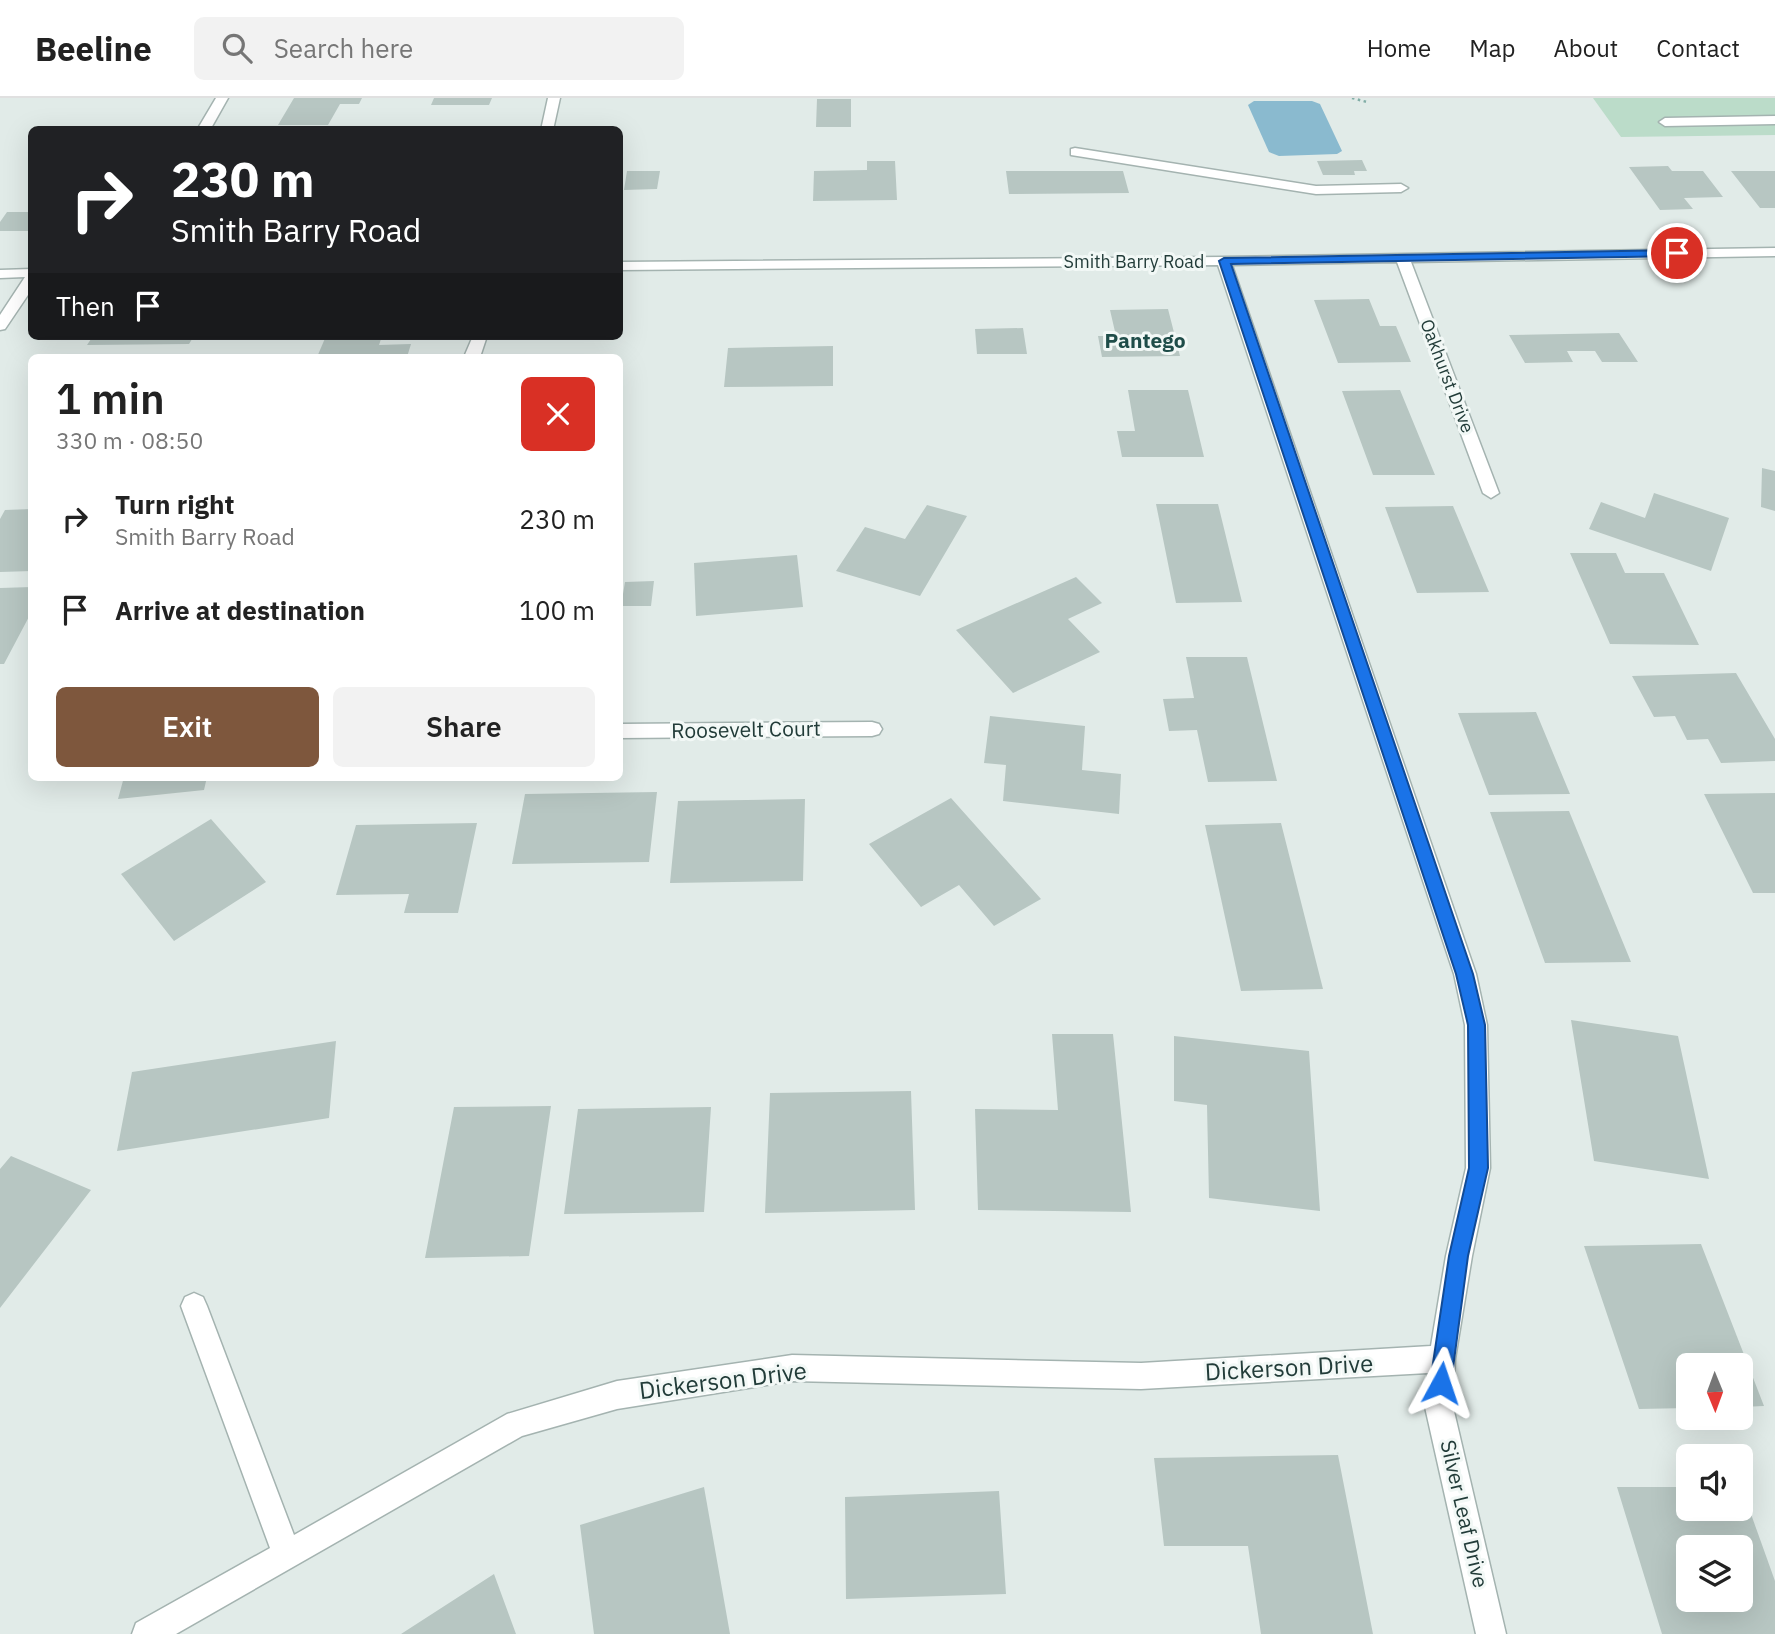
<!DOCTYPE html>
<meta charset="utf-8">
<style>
:root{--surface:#fff;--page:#f2f2f2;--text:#222;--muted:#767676;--line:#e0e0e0;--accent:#7e573d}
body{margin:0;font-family:"IBM Plex Sans",sans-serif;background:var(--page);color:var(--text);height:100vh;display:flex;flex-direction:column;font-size:26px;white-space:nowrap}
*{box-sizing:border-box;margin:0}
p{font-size:23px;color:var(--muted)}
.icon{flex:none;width:38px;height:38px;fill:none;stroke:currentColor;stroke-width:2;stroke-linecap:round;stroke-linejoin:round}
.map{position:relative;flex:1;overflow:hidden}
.drawer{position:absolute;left:28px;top:256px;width:595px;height:427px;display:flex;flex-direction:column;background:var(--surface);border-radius:10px;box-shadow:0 7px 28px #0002}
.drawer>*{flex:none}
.guide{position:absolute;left:28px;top:28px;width:595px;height:214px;border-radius:10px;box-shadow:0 7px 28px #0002;background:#202124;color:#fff;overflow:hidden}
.needle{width:46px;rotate:179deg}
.controls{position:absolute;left:1676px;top:1255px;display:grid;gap:14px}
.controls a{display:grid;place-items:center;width:77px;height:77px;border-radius:10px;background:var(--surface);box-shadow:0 7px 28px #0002;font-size:35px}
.pin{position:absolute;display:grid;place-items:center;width:60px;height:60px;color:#fff;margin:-30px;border:4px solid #fff;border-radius:50%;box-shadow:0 2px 7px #0007}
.me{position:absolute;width:77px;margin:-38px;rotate:5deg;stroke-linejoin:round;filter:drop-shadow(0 0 5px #0008)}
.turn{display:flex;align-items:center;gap:24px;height:147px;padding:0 28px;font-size:32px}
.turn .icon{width:91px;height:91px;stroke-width:2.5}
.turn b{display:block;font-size:49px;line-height:60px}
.then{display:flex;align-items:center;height:66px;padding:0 28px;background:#0003;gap:14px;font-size:26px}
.round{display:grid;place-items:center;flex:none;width:74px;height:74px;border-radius:10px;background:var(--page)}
.overview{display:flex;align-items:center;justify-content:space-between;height:119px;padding:0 28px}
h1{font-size:42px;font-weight:600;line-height:52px}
.button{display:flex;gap:14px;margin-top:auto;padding:14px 28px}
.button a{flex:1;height:80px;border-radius:10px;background:var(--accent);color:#fff;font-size:28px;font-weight:600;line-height:80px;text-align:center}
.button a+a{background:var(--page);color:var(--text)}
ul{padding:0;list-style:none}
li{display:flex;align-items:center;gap:21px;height:91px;padding:0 28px}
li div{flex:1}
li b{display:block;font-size:26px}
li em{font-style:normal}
header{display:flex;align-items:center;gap:42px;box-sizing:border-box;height:98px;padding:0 35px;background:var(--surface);border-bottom:2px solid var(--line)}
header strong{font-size:33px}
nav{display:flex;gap:38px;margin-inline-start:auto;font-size:24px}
.search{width:490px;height:63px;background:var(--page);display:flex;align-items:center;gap:18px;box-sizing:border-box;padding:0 24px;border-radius:10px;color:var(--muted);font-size:26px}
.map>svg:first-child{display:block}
</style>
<header>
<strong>Beeline</strong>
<div class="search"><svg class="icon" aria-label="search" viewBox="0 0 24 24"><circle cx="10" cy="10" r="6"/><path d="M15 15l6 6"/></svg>Search here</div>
<nav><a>Home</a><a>Map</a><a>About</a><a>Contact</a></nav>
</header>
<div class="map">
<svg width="1775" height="1536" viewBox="0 0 1775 1536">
<rect width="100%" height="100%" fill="#e1ebe8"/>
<path fill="#bbdcc9" d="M1593 0H1775V37L1621 39Z"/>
<path fill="#8abacf" d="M1254 3H1312L1320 6 1342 53 1337 56 1279 58 1269 54 1248 7Z"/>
<path fill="#b7c6c2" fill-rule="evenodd" d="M294 0H362L359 6H340L328 27H278Z
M434 0H492L489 7H431Z
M817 1H851V29H816Z
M1362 62 1367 73H1354L1355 77H1323L1317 63Z
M867 63H895L897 102 813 103 814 73 867 72Z
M1668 68 1672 73H1703L1723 99 1684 100 1693 111 1660 112 1629 69Z
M627 73H660L657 91 624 92Z
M1006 73H1123L1129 95 1009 96Z
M1731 73H1775V110H1760Z
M7 114H32V133H0V124Z
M1369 201 1380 228H1396L1411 264 1338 265 1314 202Z
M1168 211 1180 258 1102 259 1098 238H1116L1110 212Z
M1023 230 1027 256H977L975 231Z
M1619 235 1638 264H1602L1595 253H1567L1573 264 1525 265 1509 237Z
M93 238H194L189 246 87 247Z
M326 238H382L379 247 411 246 407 259H317Z
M833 248V288L724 289 728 250Z
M1128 292H1188L1204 359H1122L1117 333H1135Z
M1400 292 1435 377H1373L1342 293Z
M1762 370 1775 373V413L1761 409Z
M1654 395 1729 420 1711 473 1589 431 1601 404 1645 420Z
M1156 406H1218L1242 504 1176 505Z
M927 407 967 418 920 498 836 473 865 429 905 441Z
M1453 408 1489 494 1417 495 1385 409Z
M32 411V473L0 474V421L5 412Z
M1570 455H1616L1625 475H1664L1699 547 1610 546Z
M797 457 803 509 696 518 694 465Z
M1076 479 1102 505 1068 521 1100 554 1013 595 956 532Z
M654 483 651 508H621L625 484Z
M32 489V513L4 566H0V490Z
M1186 559H1247L1277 683 1208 684 1197 632 1169 633 1163 601 1194 600Z
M1736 575 1775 641V663L1721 665 1708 641 1687 642 1675 618 1654 619 1632 578Z
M1536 614 1570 696 1489 697 1458 615Z
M990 618 1085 628 1082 672 1121 676 1119 716 1003 703 1006 667 984 665Z
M124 679H207L204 692 118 701Z
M657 694 649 764 512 766 525 696Z
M1775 695V795H1753L1704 696Z
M951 700 1041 801 994 828 959 787 921 809 869 746Z
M805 701 803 783 670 785 678 703Z
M1569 713 1631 864 1545 865 1490 714Z
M211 721 266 784 174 843 121 776Z
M477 725 458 815H404L409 796 336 797 356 727Z
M1281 725 1323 891 1241 893 1205 727Z
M1571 922 1678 938 1709 1081 1594 1063Z
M1052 936H1113L1131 1114 978 1112 975 1011 1058 1012Z
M1174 938 1309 953 1320 1113 1209 1100 1207 1007 1174 1003Z
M336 943 329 1020 117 1053 132 974Z
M911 993 915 1112 765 1115 770 995Z
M551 1008 529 1158 425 1160 454 1009Z
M711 1009 704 1114 564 1116 578 1011Z
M11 1058 91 1092 0 1210V1071Z
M1701 1146 1764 1308 1741 1309V1267H1689V1310L1639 1311 1584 1148Z
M1338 1357 1373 1536H1261L1248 1448H1164L1154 1360Z
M704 1389 730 1536H594L580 1427Z
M1617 1389H1689V1410H1741L1742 1391 1775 1483V1536H1662ZM1689 1449H1741V1502H1689Z
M999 1393 1006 1496 846 1501 845 1399Z
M494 1476 516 1536H401Z"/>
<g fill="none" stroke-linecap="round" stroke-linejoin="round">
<defs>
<path id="minor" d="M216 0H228L210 32H197Z
M548 0H560L553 32H541Z
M1775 18V26L1665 28 1659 24 1665 20Z
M1075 50 1316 88 1401 86 1408 90 1401 94 1316 96 1071 57V51Z
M1775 150V158L1411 164 1499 395 1491 400 1483 395 1397 164 1232 167 1476 876 1487 927 1490 1070 1472 1158 1455 1261 1453 1309 1506 1536H1476L1425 1309 1428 1275 1141 1291 792 1283 617 1311 522 1338 176 1536H132L136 1525 270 1450 181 1208 185 1199 194 1195 203 1199 207 1208 294 1437 507 1316 617 1283 792 1257 1141 1265 1431 1248 1446 1158 1466 1070 1465 927 1454 876 1218 167 620 172V164L1224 159Z
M32 171V191L5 231 0 232V217L25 179 0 180V172Z
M473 238H487L480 259H464Z
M872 624 879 626 882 631 879 636 872 638 620 640V626Z"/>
</defs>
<use href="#minor" stroke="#a4b3b0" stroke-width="3"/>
<path stroke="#82aea7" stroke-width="2.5" stroke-dasharray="2.5 3.5" stroke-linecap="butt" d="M1352 0 1367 4"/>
<use href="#minor" fill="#fff" fill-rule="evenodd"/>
</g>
<path fill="#1a73e8" stroke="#114b97" stroke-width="2" d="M1677 152 1681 153V158L1231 166 1473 876 1485 927 1488 1070 1468 1158 1451 1285 1448 1292 1441 1295 1433 1292 1430 1285 1449 1158 1469 1070 1468 927 1456 876 1219 163 1224 160Z"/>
<g text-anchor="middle" stroke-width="6" stroke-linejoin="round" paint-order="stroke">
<g font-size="18" fill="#223c39" stroke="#f2f8f6">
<text x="1134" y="170">Smith Barry Road</text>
<text transform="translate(1447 278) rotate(69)" y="6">Oakhurst Drive</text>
</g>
<g font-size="21" font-weight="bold" fill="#1f4d49" stroke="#f2f8f6">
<text x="1145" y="250">Pantego</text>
</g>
<g font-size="21" fill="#223c39" stroke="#f2f8f6">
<text transform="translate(746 632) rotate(-1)" y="7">Roosevelt Court</text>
<text transform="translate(1464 1416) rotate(77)" y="7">Silver Leaf Drive</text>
</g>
<g font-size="24" fill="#223c39" stroke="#f2f8f6">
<text transform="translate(1289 1270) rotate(-3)" y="8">Dickerson Drive</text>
<text transform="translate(723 1283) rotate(-7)" y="8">Dickerson Drive</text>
</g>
</g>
</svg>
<div class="controls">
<a><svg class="needle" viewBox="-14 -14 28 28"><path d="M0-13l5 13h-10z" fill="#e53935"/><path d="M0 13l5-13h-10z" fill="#767676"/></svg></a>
<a><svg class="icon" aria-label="sound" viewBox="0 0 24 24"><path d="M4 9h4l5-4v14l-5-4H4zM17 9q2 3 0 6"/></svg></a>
<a><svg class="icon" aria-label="layers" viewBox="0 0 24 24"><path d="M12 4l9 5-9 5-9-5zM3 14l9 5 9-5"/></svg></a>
</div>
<div class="pin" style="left:1677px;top:155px;background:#d93025"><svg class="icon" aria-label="arrive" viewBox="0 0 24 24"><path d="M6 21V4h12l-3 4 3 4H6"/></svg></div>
<svg class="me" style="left:1441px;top:1285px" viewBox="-20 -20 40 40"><path d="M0-17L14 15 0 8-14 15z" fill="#1a73e8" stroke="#fff" stroke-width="4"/></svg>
<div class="guide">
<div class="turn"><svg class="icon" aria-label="right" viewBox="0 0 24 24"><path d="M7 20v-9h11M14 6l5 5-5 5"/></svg><div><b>230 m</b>Smith Barry Road</div></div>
<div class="then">Then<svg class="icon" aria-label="arrive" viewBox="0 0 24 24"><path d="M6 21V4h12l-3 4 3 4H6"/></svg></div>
</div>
<section class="drawer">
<div class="overview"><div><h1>1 min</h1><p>330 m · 08:50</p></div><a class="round" style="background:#d93025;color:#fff"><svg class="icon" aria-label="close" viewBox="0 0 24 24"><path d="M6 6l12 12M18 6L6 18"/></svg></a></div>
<ul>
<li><svg class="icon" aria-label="right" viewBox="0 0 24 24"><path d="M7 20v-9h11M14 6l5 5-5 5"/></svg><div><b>Turn right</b><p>Smith Barry Road</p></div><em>230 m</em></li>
<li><svg class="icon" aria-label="arrive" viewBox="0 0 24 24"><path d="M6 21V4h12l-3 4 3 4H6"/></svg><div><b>Arrive at destination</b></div><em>100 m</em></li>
</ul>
<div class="button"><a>Exit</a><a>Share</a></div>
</section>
</div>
